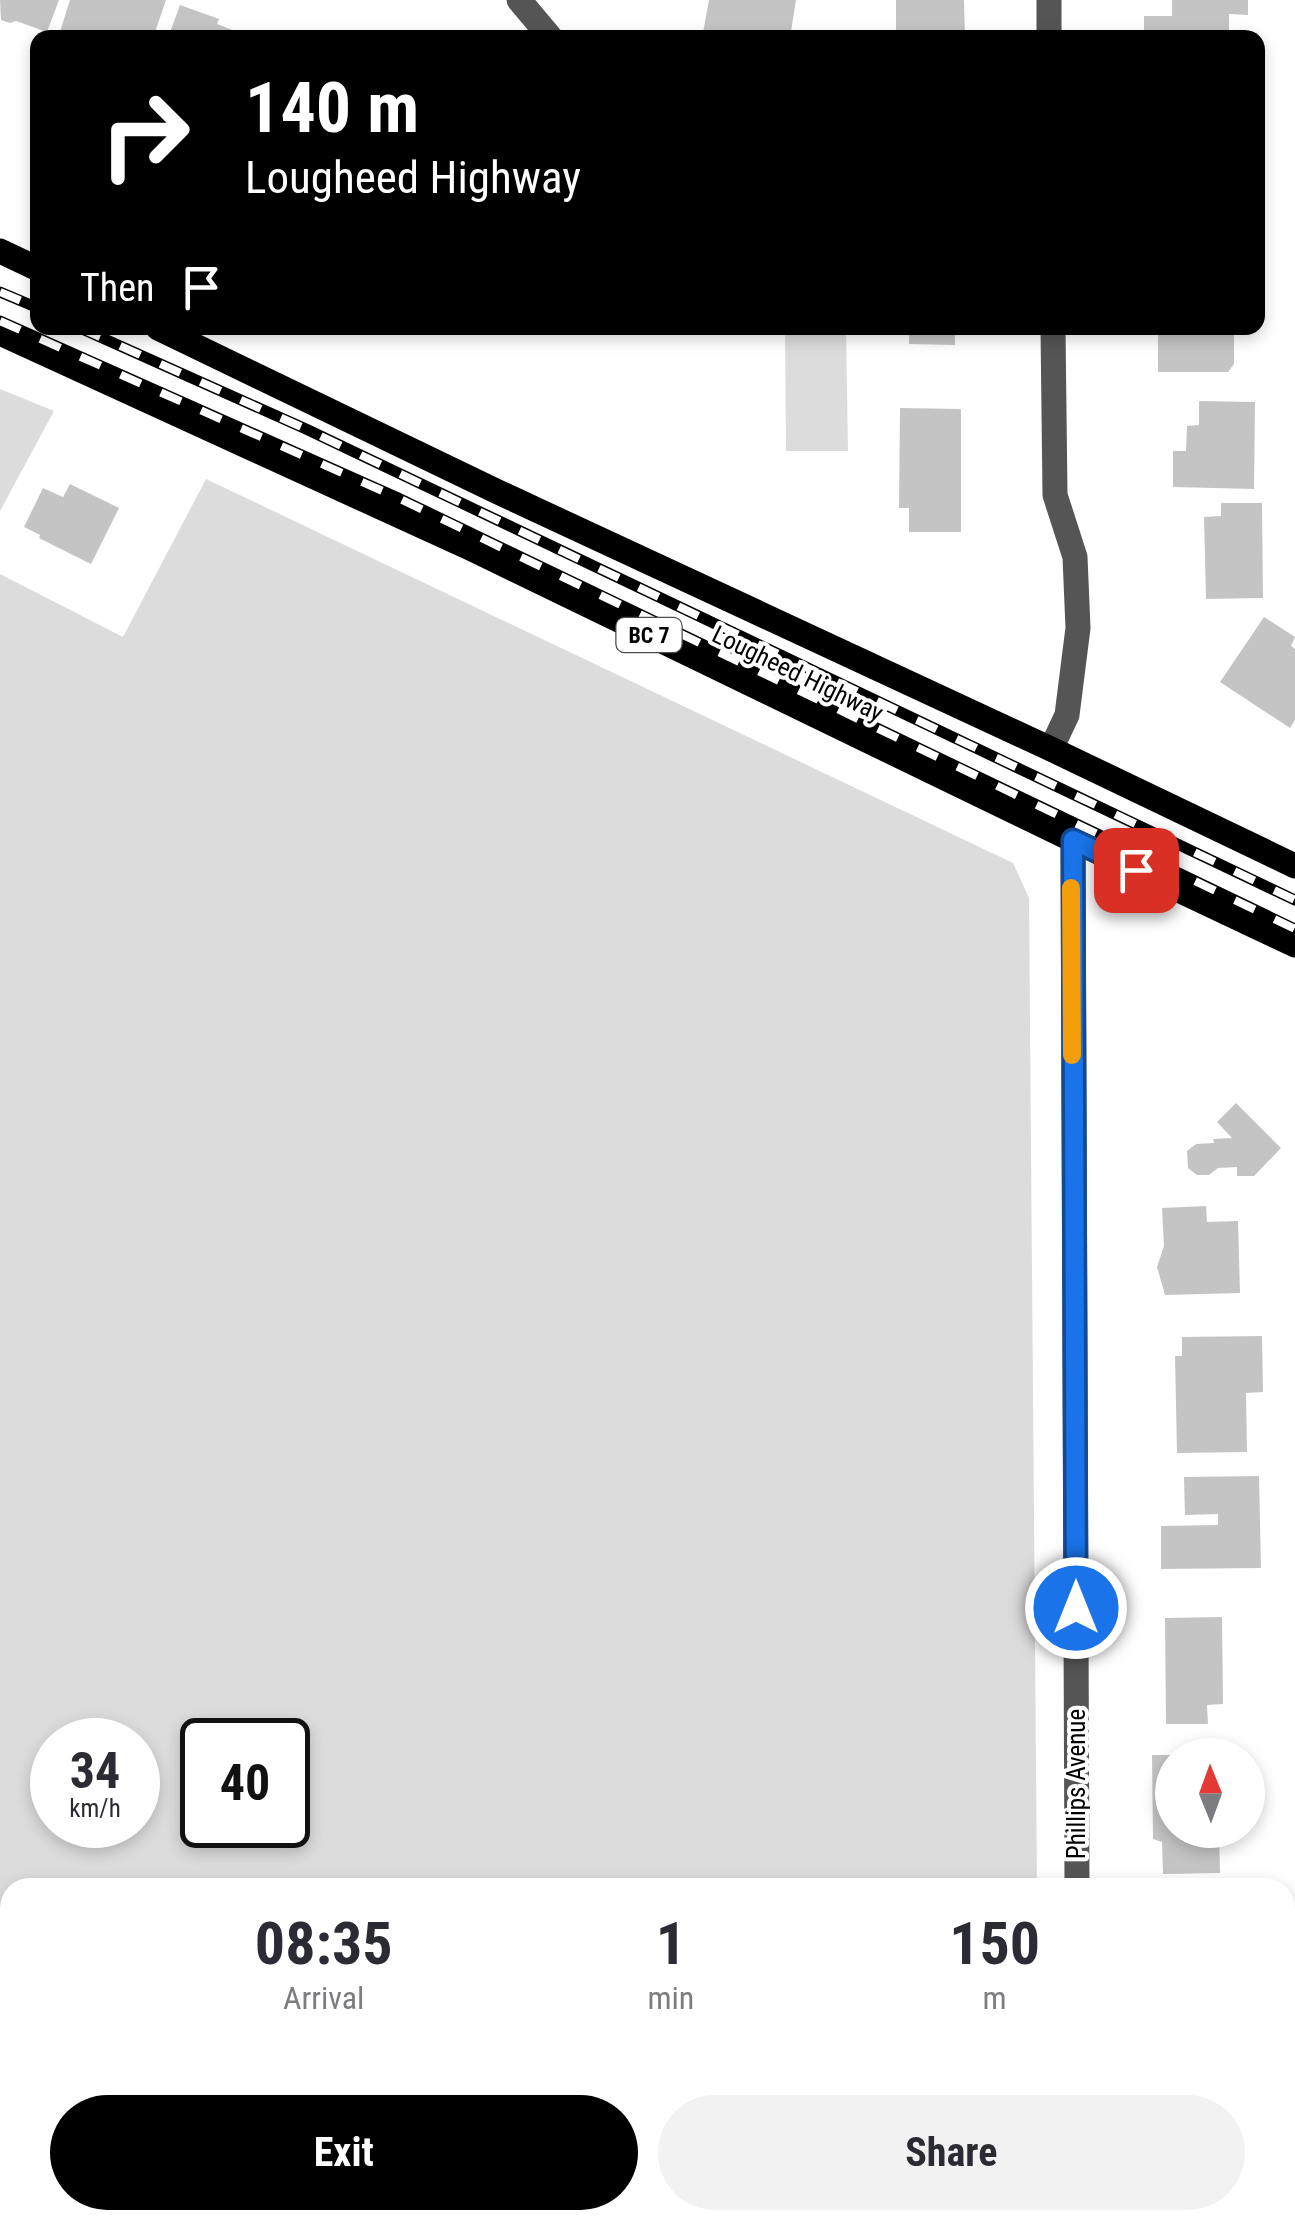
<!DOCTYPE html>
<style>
:root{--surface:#fff;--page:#f2f2f3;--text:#2b2b33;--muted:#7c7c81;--accent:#000}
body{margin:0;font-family:"Roboto Condensed",sans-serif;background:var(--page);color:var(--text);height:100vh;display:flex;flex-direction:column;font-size:38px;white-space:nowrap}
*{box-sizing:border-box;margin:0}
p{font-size:32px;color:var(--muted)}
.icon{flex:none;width:55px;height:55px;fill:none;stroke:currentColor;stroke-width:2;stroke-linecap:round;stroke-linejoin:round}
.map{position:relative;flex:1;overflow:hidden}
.drawer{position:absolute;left:0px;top:1878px;width:1295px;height:352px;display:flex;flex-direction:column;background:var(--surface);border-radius:30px 30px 0 0;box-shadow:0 5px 15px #0003}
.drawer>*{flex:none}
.top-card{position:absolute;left:30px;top:30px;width:1235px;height:305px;border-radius:20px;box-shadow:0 5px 15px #0003;background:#000;color:#fff;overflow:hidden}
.needle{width:65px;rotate:359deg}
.controls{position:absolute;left:1155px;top:1738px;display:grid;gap:20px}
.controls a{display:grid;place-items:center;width:110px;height:110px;border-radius:50%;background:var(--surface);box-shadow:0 5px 15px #0003;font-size:50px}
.speed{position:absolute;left:30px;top:1718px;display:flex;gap:20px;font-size:50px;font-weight:700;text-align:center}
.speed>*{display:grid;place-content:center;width:130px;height:130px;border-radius:50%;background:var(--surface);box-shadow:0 5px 15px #0003;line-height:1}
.speed small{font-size:25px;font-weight:400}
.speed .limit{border:5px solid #111;border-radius:15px;background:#fff;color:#111}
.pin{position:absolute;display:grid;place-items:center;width:85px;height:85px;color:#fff;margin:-42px;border-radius:20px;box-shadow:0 5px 15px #0006}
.me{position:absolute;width:110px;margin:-55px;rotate:0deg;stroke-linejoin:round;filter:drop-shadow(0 0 8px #0008)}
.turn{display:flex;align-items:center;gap:35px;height:210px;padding:0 50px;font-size:45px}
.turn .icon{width:130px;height:130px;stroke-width:2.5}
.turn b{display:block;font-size:70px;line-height:85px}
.then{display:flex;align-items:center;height:95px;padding:0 50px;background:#0003;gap:20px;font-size:38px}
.eta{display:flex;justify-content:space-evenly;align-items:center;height:170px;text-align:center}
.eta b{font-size:60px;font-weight:700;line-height:70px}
.button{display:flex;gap:20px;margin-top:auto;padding:20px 50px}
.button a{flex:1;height:115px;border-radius:60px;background:var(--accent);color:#fff;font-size:40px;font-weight:700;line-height:115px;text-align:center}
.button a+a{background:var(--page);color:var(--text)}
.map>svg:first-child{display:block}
</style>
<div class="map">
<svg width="1295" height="2229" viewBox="0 0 1295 2229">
<rect width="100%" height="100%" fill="#fff"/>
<path fill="#dcdcdc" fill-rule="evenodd" d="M785 328H846L848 451H786Z
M0 389 54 411 0 511Z
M206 479 1013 863 1029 898 1037 1887 10 1888V2220H1040V2229H0V574L123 637ZM52 1740H138V1825H52ZM288 1740V1825H202V1740Z"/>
<path fill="#c4c4c4" d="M0 0H59L47 32 16 21 10 23 1 20Z
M70 0H166L153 38H58Z
M709 0H796L790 38H702Z
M896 0H964L965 38H896Z
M1172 0H1248V15L1229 14V38H1144V16H1172Z
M180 5 219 19 217 24 253 38H168Z
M909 328H955V345L909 344Z
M1158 328H1234V364L1228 372H1158Z
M1199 401 1255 402 1254 489 1173 487V451H1186L1187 426 1199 425Z
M900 408 961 409V532H909V508H899Z
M70 484 119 508 91 564 39 538 40 535 24 527 43 488 63 497Z
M1221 503H1262L1263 598 1206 599 1204 517 1221 516Z
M1264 617 1295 637 1291 646 1295 649V720L1290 728 1220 682Z
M1236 1103 1281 1148 1254 1176H1237V1167L1218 1168 1209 1175H1197L1188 1168 1187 1151 1196 1144 1214 1143 1213 1139 1232 1138 1217 1122Z
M1206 1206 1207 1222 1238 1221 1240 1293 1165 1295 1157 1267 1164 1246 1162 1208Z
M1262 1336 1263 1392 1246 1393 1247 1452 1177 1453 1175 1356H1182V1337Z
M1259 1476 1261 1568 1161 1569V1526L1218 1525V1514L1185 1515 1184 1477Z
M1222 1617 1223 1704 1207 1705 1208 1724H1166L1165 1618Z
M1152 1755H1172V1830H1219L1220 1873 1163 1874 1162 1842 1153 1839Z
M1285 1994H1295V2047H1285Z
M1176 2220H1230V2229H1176Z"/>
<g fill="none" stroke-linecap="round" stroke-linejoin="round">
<path stroke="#555" stroke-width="25" d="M519 0 551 38
M1049 0V38
M1051 749 1067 715 1078 628 1075 557 1055 495 1053 328
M1073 840 1077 1888
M1285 2158H1295
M1079 2220V2229"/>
<path stroke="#000" stroke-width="25" d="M0 251 38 269
M158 328 498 492 1051 749 1295 866
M0 333 472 549 1073 840 1295 945"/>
<defs>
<path id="rail" d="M0 292 38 308
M0 321 396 497 1295 929
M80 328 306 429 1295 900"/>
</defs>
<use href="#rail" stroke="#000" stroke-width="11"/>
<use href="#rail" stroke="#fff" stroke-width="8" stroke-dasharray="22" stroke-linecap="butt"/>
</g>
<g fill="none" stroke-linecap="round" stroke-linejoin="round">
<defs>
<path id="route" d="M1076 1608 1073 840 1136 870"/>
</defs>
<use href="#route" stroke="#114b97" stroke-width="25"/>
<use href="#route" stroke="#1a73e8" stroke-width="18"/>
<path stroke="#f59e0b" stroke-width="18" d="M1071 888 1072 1055"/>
</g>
<g text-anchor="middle" stroke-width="8" stroke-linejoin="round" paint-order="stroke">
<rect fill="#fff" stroke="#4c4c4c" stroke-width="2.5" x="616.5" y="618" width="65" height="34" rx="8"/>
<g font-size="22" font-weight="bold" fill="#000">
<text x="649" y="643">BC 7</text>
</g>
<g font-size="25" fill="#000" stroke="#fff">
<text transform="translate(798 673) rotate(26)" y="9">Lougheed Highway</text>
<text transform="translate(1076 1784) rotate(-90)" y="9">Phillips Avenue</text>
</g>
</g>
</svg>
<div class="controls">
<a><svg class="needle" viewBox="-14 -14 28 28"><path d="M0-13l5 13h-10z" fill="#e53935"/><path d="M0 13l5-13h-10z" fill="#7c7c81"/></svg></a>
</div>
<div class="speed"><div>34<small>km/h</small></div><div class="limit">40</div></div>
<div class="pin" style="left:1136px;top:870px;background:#d93025"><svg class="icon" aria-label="arrive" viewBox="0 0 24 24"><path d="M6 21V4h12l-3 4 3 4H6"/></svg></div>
<svg class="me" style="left:1076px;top:1608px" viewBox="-20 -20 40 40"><circle r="17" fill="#1a73e8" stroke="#fff" stroke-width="3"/><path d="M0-11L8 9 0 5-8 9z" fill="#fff"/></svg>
<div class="top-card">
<div class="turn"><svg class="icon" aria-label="right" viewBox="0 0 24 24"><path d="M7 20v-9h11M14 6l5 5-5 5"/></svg><div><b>140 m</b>Lougheed Highway</div></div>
<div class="then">Then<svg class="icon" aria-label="arrive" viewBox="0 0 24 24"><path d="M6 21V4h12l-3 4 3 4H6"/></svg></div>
</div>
<section class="drawer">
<div class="eta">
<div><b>08:35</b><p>Arrival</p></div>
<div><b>1</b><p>min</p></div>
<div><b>150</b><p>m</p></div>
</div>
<div class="button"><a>Exit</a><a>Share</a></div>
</section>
</div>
